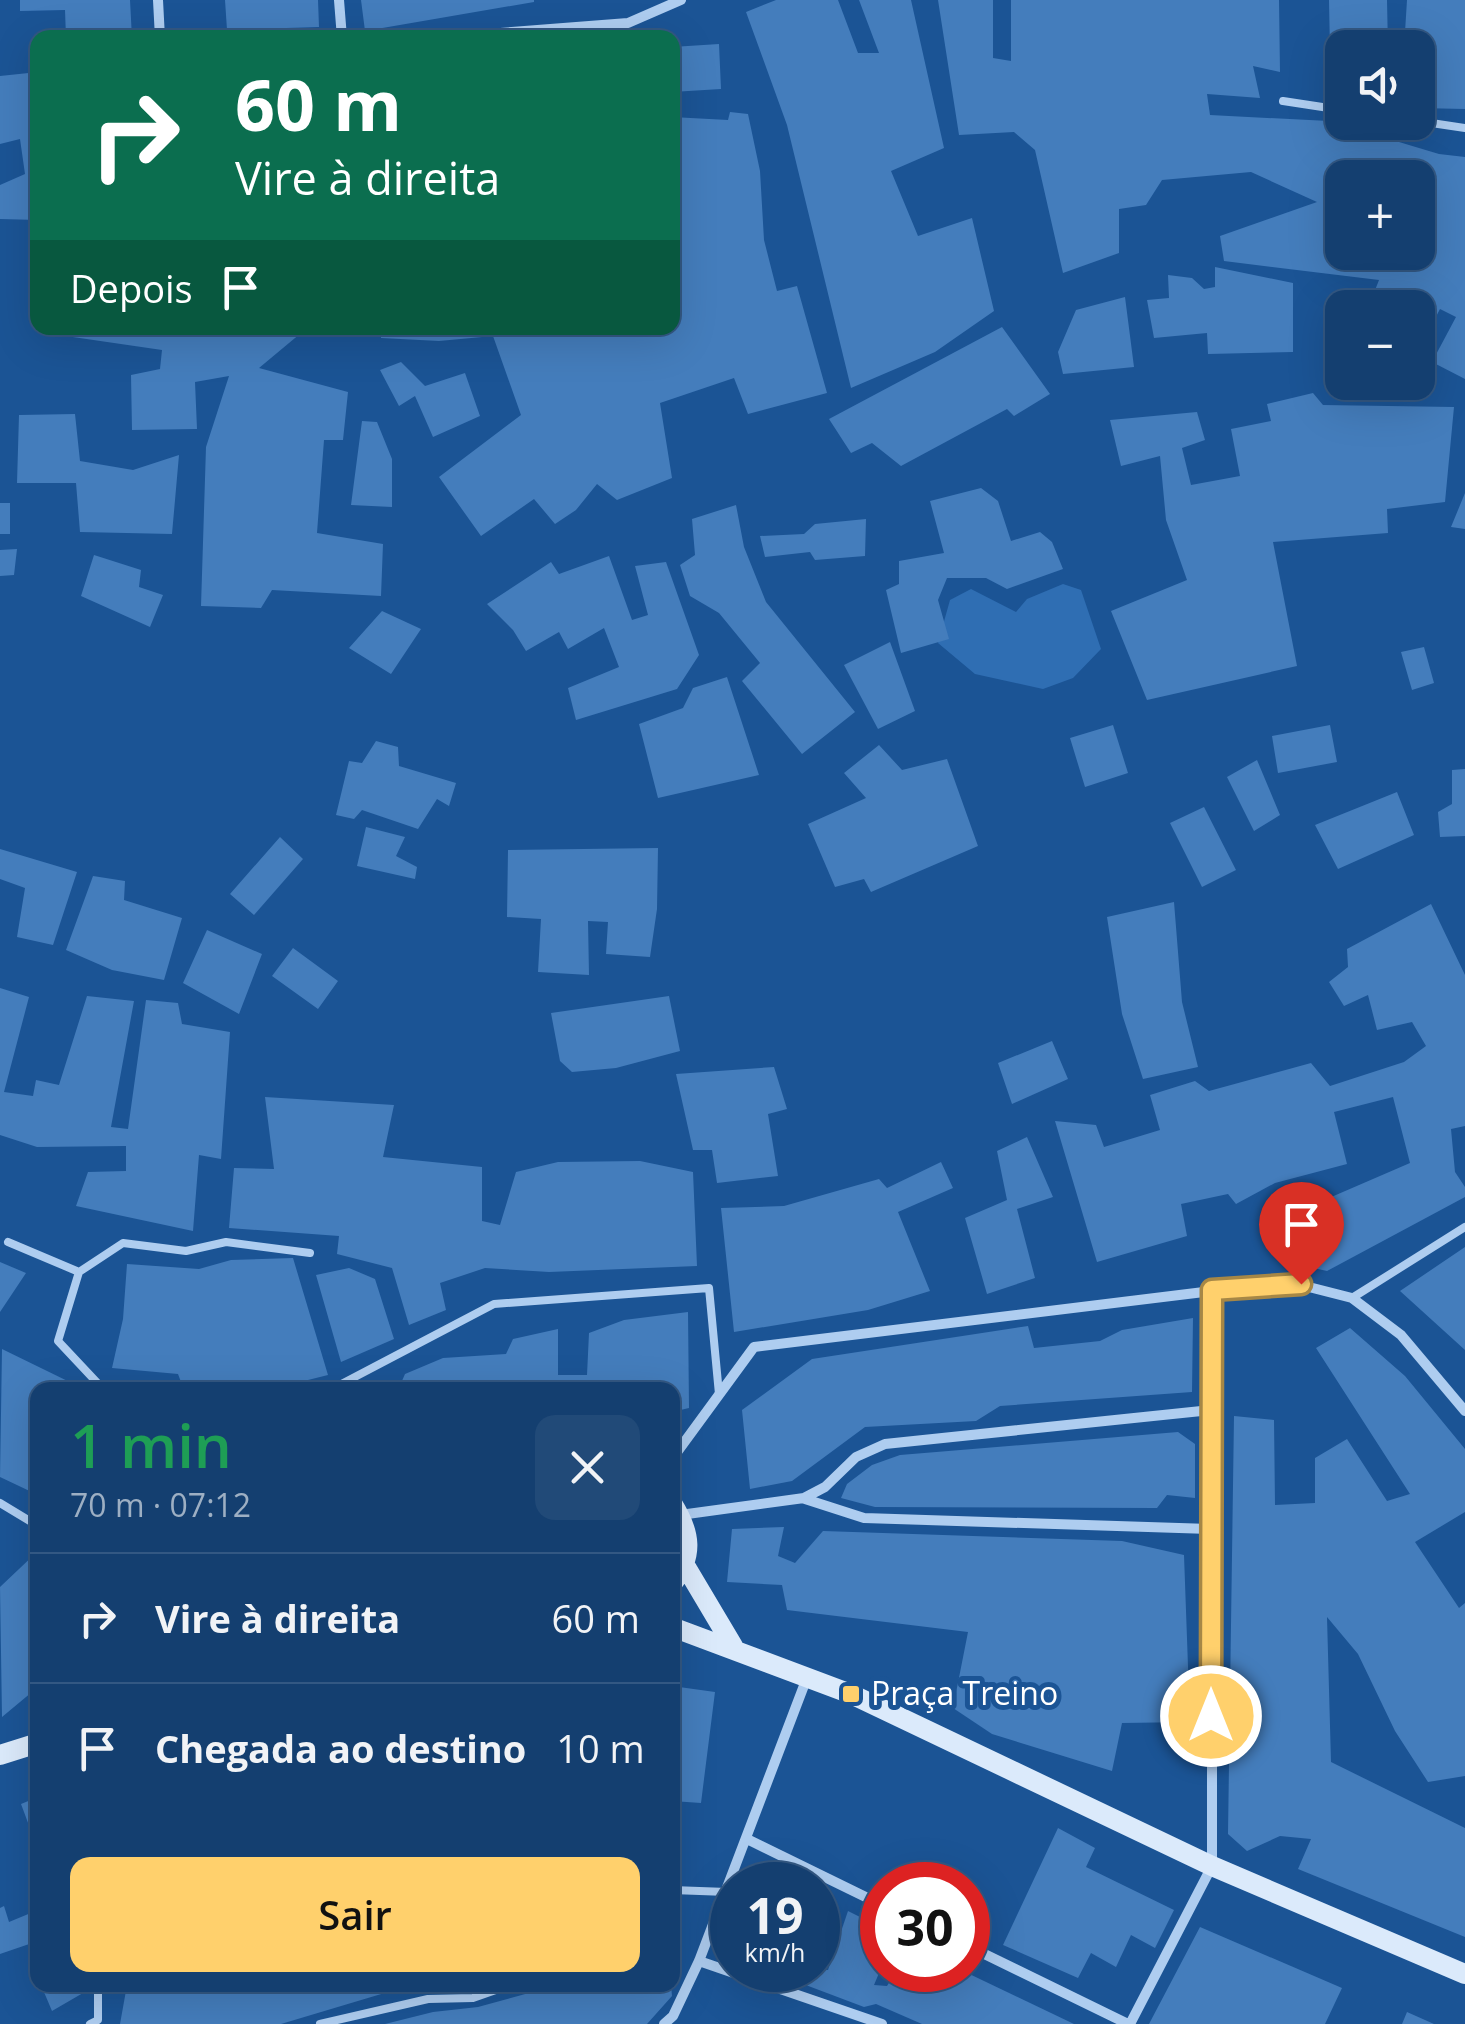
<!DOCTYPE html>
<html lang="pt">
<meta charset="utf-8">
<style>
:root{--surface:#143f70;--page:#214a78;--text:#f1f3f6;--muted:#9dafc3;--line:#335883;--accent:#ffd06c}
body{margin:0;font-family:"Open Sans",sans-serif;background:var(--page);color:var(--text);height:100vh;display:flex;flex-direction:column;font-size:38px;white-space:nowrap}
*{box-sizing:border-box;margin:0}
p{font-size:32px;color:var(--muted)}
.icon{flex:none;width:55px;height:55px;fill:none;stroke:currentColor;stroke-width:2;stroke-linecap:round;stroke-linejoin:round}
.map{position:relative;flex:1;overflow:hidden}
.side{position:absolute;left:30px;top:1382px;width:650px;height:610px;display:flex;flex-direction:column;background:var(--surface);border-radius:20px;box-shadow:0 10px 40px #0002,0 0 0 2px var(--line)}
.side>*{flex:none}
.hud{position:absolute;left:30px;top:30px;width:650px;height:305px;border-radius:20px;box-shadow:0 10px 40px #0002,0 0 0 2px var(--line);background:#0b6e4f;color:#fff;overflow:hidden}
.fabs{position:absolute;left:1325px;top:30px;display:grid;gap:20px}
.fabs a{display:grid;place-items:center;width:110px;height:110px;border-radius:20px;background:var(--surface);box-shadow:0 10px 40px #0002,0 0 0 2px var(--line);font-size:50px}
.speed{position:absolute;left:710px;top:1862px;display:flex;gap:20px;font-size:50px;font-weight:700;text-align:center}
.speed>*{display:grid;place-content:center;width:130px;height:130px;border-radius:50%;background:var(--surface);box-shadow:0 10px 40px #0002,0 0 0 2px var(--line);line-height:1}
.speed small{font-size:25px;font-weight:400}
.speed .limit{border:15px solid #d22;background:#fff;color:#111}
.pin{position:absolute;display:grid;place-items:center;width:85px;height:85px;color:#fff;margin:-102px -42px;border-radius:50% 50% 50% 0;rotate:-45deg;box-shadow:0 0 10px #0007}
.pin .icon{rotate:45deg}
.me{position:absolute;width:110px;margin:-55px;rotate:0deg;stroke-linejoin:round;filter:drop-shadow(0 0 8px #0008)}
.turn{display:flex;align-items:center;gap:35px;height:210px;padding:0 40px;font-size:45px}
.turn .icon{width:130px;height:130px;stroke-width:2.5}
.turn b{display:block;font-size:70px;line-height:85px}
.then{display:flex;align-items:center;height:95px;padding:0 40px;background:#0003;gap:20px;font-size:38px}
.round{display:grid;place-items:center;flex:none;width:105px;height:105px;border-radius:20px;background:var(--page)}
.headline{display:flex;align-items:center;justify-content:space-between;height:170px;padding:0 40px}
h1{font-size:60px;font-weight:600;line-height:75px;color:#1e9e55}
.primary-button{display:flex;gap:20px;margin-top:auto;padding:20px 40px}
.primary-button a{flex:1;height:115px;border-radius:20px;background:var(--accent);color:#111;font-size:40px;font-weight:600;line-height:115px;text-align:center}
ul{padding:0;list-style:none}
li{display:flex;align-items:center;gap:30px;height:130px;padding:0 40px;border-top:2px solid var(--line)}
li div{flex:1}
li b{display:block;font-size:38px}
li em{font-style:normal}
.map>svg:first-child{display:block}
</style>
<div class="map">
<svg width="1465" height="2024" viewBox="0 0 1465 2024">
<rect width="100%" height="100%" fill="#1b5495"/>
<path fill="#2f6eb3" d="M1063 584 1081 590 1101 649 1073 678 1043 689 975 674 938 643 950 600 971 589 1016 612 1027 599Z"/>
<path fill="#447dbc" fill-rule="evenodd" d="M20 0H130L132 38H66L65 10 20 11Z
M225 0H318L319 27 227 30Z
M361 0H534V2L365 31Z
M776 0H838L858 53H879L859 0H911L944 148 891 171 918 236 972 218 994 311 935 352 851 388 787 125 746 12Z
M938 0H993V58L1011 61V0H1279L1280 72 1253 66 1260 98 1207 94 1210 115 1329 121 1439 154 1465 157V379L1432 362 1456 317 1440 309 1418 351V308H1368L1379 280 1224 261 1220 236 1317 202 1251 172 1162 180 1146 205 1119 209V253L1063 273 1035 150 1014 132 959 135ZM1342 178H1418V252H1342Z
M1329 0H1387L1388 48 1330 51Z
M1407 0H1465V109L1418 108V48H1404Z
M719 44 721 89 672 92V47Z
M38 72V220L0 219V185L25 174 20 139 0 144V76Z
M730 112 748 114 760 171 764 240 777 291 797 286 827 393 748 414 734 378 660 403 672 478 617 500 597 484 576 510 555 524 534 499 481 536 439 477 521 415 493 336 439 341 381 338V328H672V234H679L672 117 728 120Z
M1215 267 1293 283V352L1208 354 1207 333 1154 338 1147 300 1169 298 1168 275 1192 278 1204 289 1215 287Z
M1125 297 1134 367 1063 374 1058 352 1076 310Z
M1002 327 1050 394 1014 416 1007 409 901 466 872 443 851 453 829 419Z
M59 328H307L259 368 348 392 343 440H324L317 533 383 544 381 596 272 590 261 608 201 606 206 447 229 376 195 382 197 429 132 430 131 375 160 369 162 350 59 335Z
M401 362 425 386 465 373 480 416 433 437 415 396 399 406 380 370Z
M1313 393 1323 405 1454 407 1445 502 1387 509 1388 533 1273 542 1297 666 1147 700 1111 611 1187 580 1166 520 1160 456 1121 466 1110 420 1197 412 1205 440 1182 448 1191 485 1240 476 1231 429 1271 421 1267 404Z
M75 414 80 461 133 470 179 455 172 534 80 532 76 483H17L19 415Z
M362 421 377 422 392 459V507L351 505Z
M981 488 998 501 1011 541 1040 532 1052 542 1063 569 1007 589 986 578H947L938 600 949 639 901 653 886 590 899 584V561L944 553 930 501Z
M1465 493V529L1451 527Z
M0 503H10V534H0Z
M736 505 744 547 766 602 855 712 802 754 742 681 760 663 719 613 690 596 680 565 695 555 692 519Z
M866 519 865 556 815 560 810 552 765 557 760 536 804 534 815 524Z
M17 549 14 575 0 576V550Z
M94 555 141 570 139 587 163 595 150 627 81 596Z
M609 556 632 620 648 615 635 566 666 562 699 655 677 689 576 720 568 688 619 667 604 628 568 649 559 632 526 651 513 630 487 604 551 562 559 574Z
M382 611 421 629 391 674 349 648Z
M890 642 915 711 878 729 844 665Z
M1424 647 1434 683 1412 690 1401 652Z
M727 677 759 775 658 798 639 724 683 708 693 688Z
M1113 725 1128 773 1085 787 1070 738Z
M1330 725 1337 762 1278 773 1272 736Z
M376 741 398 747 399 766 456 783 449 806 437 799 418 829 362 810 354 819 336 815 349 761 362 763Z
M879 745 902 770 947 759 978 846 871 892 864 879 835 887 808 824 866 798 844 773Z
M1257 760 1280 815 1254 831 1227 777Z
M1465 769V836L1440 837 1438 812 1452 804V770Z
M1397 792 1414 835 1338 869 1315 825Z
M1204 807 1236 870 1202 887 1170 823Z
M366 827 405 837 396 856 417 867 415 879 357 866Z
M280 837 303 859 254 915 230 894Z
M658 848 657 909 650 957 606 954 608 922 588 921 589 975 538 972 541 919 507 917 508 850Z
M0 849 77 872 53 945 17 937 25 888 0 879Z
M93 876 125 881 124 900 182 918 164 980 112 970 66 950Z
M1174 902 1182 1002 1198 1067 1143 1079 1122 1014 1107 917Z
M1431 904 1465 975V1126L1451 1129 1455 1172 1465 1187V1197L1327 1271 1309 1267 1285 1217 1410 1163 1393 1097 1334 1112 1347 1164 1275 1183 1236 1204 1228 1194 1181 1204 1187 1236 1097 1262 1055 1121 1096 1125 1104 1147 1160 1130 1150 1095 1195 1081 1209 1091 1311 1063 1330 1086 1404 1062 1426 1046 1412 1022 1377 1030 1368 995 1344 1006 1329 982 1348 967 1347 949Z
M207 930 262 954 239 1014 183 983Z
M293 948 338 981 318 1009 272 976Z
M0 988 29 997 4 1092 33 1096 36 1080 59 1085 87 996 134 1001 111 1127 128 1129 146 1000 178 1003 182 1024 230 1032 221 1159 199 1155 193 1231 76 1206 88 1172 126 1171V1146L37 1147 0 1135Z
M669 996 680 1051 616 1068 572 1072 560 1061 551 1013Z
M1052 1041 1068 1079 1012 1104 998 1063Z
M774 1067 787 1109 768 1114 778 1176 717 1183 712 1150H693L676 1074Z
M265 1097 394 1105 383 1157 482 1167V1221L500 1225 516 1172 558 1162 640 1161 693 1172 697 1266 549 1272 485 1268 440 1283 446 1310 409 1325 392 1268 337 1254 339 1236 229 1228 234 1168 274 1169Z
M1027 1137 1053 1197 1017 1209 1035 1278 987 1294 965 1218 1007 1200 997 1151Z
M941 1162 953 1188 898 1212 930 1291 868 1310 734 1332 721 1208 784 1206 879 1179 887 1188Z
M1465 1247V1350L1400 1291Z
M293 1258 328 1375 268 1390H184L178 1374 112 1368 123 1319 127 1264 199 1269 231 1260Z
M0 1262 26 1273 0 1312Z
M349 1268 375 1279 394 1339 341 1362 316 1275Z
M688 1312 689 1408 672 1412V1390H398L405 1374 443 1358 506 1354 513 1339 558 1329V1375H587L589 1333 624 1320Z
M1193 1318 1192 1392 1000 1406 976 1421 865 1427 792 1481 750 1489 742 1410 812 1359 1028 1326 1034 1348 1100 1341 1122 1330Z
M1350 1328 1405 1376 1465 1449V1512L1415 1542 1459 1608 1465 1603V1776L1428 1782 1395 1731 1358 1654 1327 1617 1331 1762 1465 1828V1937L1298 1869 1311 1839 1280 1836 1247 1851 1228 1834 1234 1416 1274 1420 1275 1505 1315 1503V1458L1347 1439 1387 1501 1410 1494 1316 1348Z
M2 1349 86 1390H38V1495L0 1477Z
M1178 1432 1195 1444V1498L1167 1495 1157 1508 875 1507 841 1498 847 1484 872 1465 900 1455Z
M784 1527 778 1556 795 1563 823 1531 1122 1541 1184 1555 1190 1722 1122 1723 1112 1771 992 1734 953 1708 968 1632 787 1610 782 1585 727 1582 732 1529Z
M38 1551V1687L2 1717 0 1587Z
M672 1686 715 1692 701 1803 672 1801Z
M38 1797V1847H37L21 1804Z
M1058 1828 1095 1848 1086 1867 1174 1910 1155 1948 1131 1935 1116 1967 1091 1953 1078 1978 1003 1945Z
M760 1875 784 1885H756Z
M818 1898 831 1903 819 1956H818Z
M4 1906 9 1922 38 1910V1941L0 1954V1908Z
M848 1911 882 1928V1966L874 1985 887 1986 897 1970H961L1074 2024H922L876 2004 864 2007 766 1970H828Z
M1200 1927 1342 1988 1325 2024H1149Z
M41 1985H80L83 1993 52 2011Z
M127 1985H408V1986L281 2024H120Z
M558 1985H671L672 1996 647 2024H385L433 2012 478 2007Z
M1407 2012 1434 2024H1402Z"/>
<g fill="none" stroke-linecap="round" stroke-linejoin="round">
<path stroke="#aecdf0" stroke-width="8" d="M1283 101 1342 110
M1418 121 1465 128
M8 1242 79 1272 58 1341 104 1390
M79 1272 123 1243 186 1251 226 1242 310 1253
M1352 1298 1465 1227
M330 1390 494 1304 709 1288 719 1394
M0 1503 38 1526
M672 1890 727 1892
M90 2024 98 2020V1985
M320 2024 428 1999 473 1998 510 1985"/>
<path stroke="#aecdf0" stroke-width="10" d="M158 0 160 38
M339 0 342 38
M435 38 628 23 681 0
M672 1459 754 1347 1212 1291 1301 1285 1352 1298 1401 1335 1465 1411
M805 1499 864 1518 1210 1529
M680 1515 804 1498 825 1487 856 1457 885 1444 1211 1410
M747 1839 882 1905
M968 1946 1128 2024
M699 1961 882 2024
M664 2024 673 2016 699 1961 808 1675
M1130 2024 1212 1866V1291"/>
<path stroke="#dbeafb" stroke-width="20" d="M672 1503C691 1533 694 1556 672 1584
M686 1567 733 1646
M672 1627 851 1694 1212 1866 1465 1974
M0 1755 38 1743"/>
</g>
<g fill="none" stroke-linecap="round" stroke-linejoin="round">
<defs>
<path id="route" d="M1211 1716 1212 1290 1301 1284"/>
</defs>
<use href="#route" stroke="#a68746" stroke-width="25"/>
<use href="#route" stroke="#ffd06c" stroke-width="18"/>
</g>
<rect fill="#ffd06c" stroke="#1b5495" stroke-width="4" x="841" y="1684" width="20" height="20" rx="5"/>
<g text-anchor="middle" stroke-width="10" stroke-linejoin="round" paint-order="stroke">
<g font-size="32" fill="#fff" stroke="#1b5495" text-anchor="start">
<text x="871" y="1705">Praça Treino</text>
</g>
</g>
</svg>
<div class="fabs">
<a><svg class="icon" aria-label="sound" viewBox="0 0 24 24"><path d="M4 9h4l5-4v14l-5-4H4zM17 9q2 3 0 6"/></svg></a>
<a>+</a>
<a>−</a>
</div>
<div class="speed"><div>19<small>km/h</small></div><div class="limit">30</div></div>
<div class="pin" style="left:1301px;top:1284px;background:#d93025"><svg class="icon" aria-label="arrive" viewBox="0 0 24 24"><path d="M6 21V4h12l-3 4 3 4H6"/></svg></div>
<svg class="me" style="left:1211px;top:1716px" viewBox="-20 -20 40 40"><circle r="17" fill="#ffd06c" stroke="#fff" stroke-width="3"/><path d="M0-11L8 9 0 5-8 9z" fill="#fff"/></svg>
<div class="hud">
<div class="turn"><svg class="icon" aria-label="right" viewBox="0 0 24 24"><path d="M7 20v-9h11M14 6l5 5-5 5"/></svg><div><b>60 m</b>Vire à direita</div></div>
<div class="then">Depois<svg class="icon" aria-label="arrive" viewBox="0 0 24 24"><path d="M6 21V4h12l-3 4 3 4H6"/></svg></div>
</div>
<section class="side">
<div class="headline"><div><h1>1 min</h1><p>70 m · 07:12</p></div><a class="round"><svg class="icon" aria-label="close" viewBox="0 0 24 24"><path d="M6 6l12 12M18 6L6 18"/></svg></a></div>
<ul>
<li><svg class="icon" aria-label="right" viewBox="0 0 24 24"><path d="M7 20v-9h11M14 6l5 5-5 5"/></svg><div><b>Vire à direita</b></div><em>60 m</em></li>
<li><svg class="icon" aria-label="arrive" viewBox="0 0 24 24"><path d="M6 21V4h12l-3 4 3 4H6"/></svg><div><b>Chegada ao destino</b></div><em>10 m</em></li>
</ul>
<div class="primary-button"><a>Sair</a></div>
</section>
</div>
